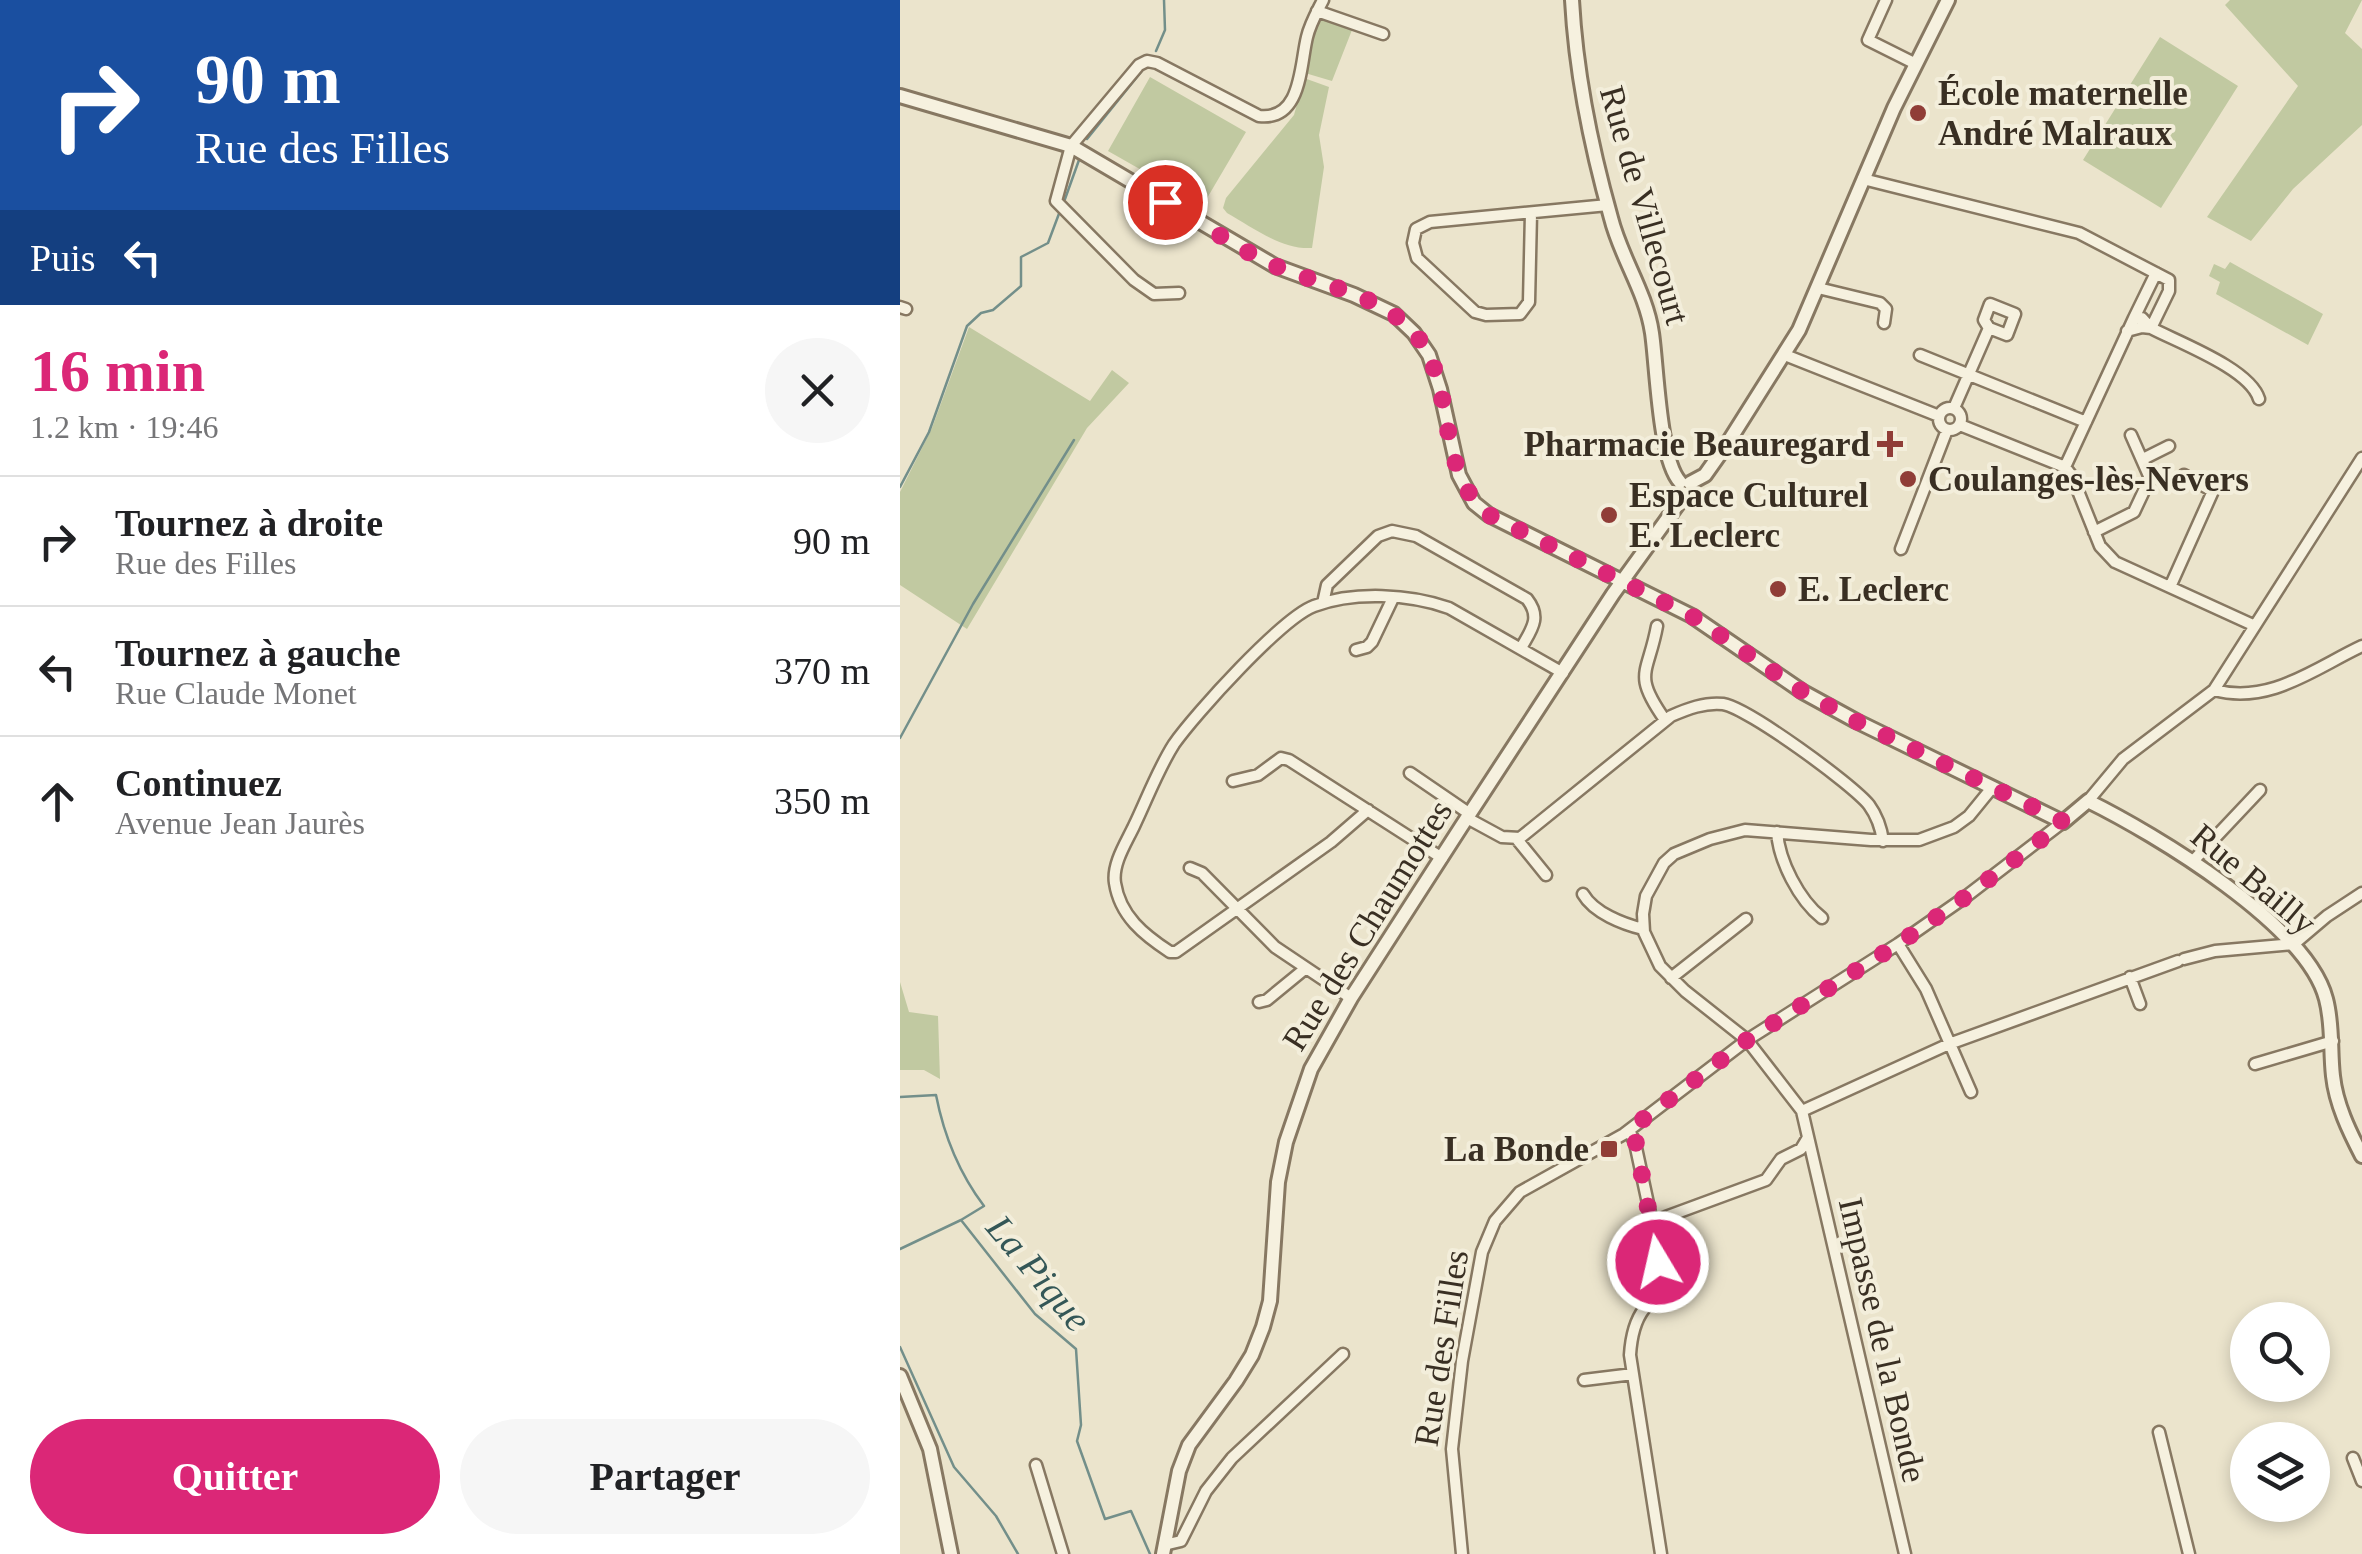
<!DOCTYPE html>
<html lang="fr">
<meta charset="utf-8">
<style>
:root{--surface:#fff;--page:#f6f6f6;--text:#202124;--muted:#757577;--line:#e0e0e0;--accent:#db2777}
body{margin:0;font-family:"Times New Roman",serif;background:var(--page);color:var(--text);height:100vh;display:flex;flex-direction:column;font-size:38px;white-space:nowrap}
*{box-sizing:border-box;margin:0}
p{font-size:32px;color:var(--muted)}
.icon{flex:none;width:55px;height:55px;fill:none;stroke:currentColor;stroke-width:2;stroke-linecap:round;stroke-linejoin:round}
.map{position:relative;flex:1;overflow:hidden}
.details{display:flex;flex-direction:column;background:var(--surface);width:900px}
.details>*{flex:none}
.guide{background:#1a4fa0;color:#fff;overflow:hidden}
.buttons{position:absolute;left:1330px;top:1302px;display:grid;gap:20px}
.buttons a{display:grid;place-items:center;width:100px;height:100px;border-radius:50%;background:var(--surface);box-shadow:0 5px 15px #0003;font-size:50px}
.pin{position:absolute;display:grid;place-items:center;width:85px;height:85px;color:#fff;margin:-42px;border:5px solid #fff;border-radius:50%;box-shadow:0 2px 10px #0007}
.me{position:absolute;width:110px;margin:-55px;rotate:351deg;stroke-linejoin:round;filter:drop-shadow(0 0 8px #0008)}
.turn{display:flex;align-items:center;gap:35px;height:210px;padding:0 30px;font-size:45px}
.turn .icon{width:130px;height:130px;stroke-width:2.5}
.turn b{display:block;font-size:70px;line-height:85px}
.then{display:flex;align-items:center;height:95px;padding:0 30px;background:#0003;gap:20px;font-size:38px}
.round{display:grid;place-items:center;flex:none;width:105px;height:105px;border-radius:52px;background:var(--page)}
.headline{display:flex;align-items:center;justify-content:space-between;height:170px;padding:0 30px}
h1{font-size:60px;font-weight:600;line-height:75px;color:var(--accent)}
.primary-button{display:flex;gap:20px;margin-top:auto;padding:20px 30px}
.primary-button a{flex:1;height:115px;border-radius:60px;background:var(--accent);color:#fff;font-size:40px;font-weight:600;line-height:115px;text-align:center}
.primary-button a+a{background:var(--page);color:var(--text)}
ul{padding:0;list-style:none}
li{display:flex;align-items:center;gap:30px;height:130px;padding:0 30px;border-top:2px solid var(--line)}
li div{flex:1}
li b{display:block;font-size:38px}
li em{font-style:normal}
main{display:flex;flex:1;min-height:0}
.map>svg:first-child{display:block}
</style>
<main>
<section class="details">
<div class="guide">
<div class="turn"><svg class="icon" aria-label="right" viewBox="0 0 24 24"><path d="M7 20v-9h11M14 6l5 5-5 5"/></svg><div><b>90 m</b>Rue des Filles</div></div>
<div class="then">Puis<svg class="icon" aria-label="left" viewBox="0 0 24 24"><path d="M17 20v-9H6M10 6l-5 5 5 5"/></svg></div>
</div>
<div class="headline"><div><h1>16 min</h1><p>1.2 km · 19:46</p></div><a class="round"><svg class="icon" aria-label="close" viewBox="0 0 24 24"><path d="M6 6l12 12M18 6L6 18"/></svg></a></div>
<ul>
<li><svg class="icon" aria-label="right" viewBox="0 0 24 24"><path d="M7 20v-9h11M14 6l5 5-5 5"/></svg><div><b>Tournez à droite</b><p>Rue des Filles</p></div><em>90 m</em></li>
<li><svg class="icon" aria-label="left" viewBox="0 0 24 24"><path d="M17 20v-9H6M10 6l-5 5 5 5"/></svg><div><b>Tournez à gauche</b><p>Rue Claude Monet</p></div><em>370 m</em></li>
<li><svg class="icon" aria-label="ahead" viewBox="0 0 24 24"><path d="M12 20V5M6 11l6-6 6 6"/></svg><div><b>Continuez</b><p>Avenue Jean Jaurès</p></div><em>350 m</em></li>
</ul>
<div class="primary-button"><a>Quitter</a><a>Partager</a></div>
</section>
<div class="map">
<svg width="1462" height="1554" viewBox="0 0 1462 1554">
<rect width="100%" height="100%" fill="#ebe4cc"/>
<path fill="#c1c9a1" d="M1330 0H1462L1445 33 1462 49V125L1393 189 1351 241 1307 217 1398 86 1325 5Z
M419 17 452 30 432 81 405 73Z
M1260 37 1338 86 1261 208 1183 160Z
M250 77 346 132 303 205 208 151Z
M404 78 429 87 419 135 424 167 412 248C382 250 352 227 327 213L323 208 326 198 394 115Z
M1330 262 1423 314 1408 345 1316 294 1320 282 1309 276 1314 264 1325 269Z
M69 327 190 401 212 370 229 383 187 428 67 629 0 585V492L32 428Z
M0 982 9 1012 38 1016 40 1079 24 1070H0Z"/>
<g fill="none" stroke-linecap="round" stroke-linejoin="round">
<path stroke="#738f8a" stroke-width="2.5" d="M256 51 265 30 264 0
M187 139 245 67
M165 199 179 160
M0 487 29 432 67 326 81 313 93 310 121 286V257L148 243 160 211
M0 738 73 604 174 440
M0 1097 36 1095C44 1136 59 1173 84 1206L61 1220 135 1314 176 1349 181 1425 177 1441 205 1519 231 1511 250 1554
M0 1249 61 1220
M0 1347 54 1467 96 1516 118 1554"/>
<defs>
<path id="minor" d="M986 0 968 40 1016 64
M417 11 483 34
M963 179 1179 233 1269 280V291L1251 328 1242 327 1227 331
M631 213 629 302 620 314 586 315 575 312 517 258 513 243 516 229 530 222 708 205
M918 288 980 303 986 309 984 323
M279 293 254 294 234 280 156 201 171 146 239 65 247 61 257 63 359 116C402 121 400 65 407 37 410 24 417 12 423 0
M0 307 6 309
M1234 318 1256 273
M885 355 1039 416
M1020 355 1186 422
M1039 419a11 11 0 1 1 22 0a11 11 0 1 1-22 0Z
M1054 408 1089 328 1107 335 1115 314 1090 304 1084 320 1089 328
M1060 425 1165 467 1172 476 1200 546 1215 562 1353 625
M1243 459 1269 446
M1165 467 1234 318H1242L1251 328C1280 343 1350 369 1359 399
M1194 532 1234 512 1250 478 1231 435
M1001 549 1047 430
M1270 587 1313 491 1284 475
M423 603 427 585 478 536 492 531 516 536 627 599C642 618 631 630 621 648
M757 626C748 675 732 673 765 720
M456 650 467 647 472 642 493 598
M1314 690C1370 705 1415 668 1462 646
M510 773 570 814
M333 781 358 775 381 758 389 760 542 858
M1188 801 1223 759 1314 690 1462 458
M468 810 431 842 276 952H270C244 935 220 916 215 883 212 864 226 843 234 826 247 799 258 769 274 744 295 714 382 618 414 606 454 591 510 594 549 608L663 673
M567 818 602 837 620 838 771 716C787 709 805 702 823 704 848 708 952 784 969 805 977 816 981 827 983 841
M877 832C879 861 899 900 922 918
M616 838 646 875
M1294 860 1360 790
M290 868 302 873 375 947 451 998
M683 894C694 913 723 924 743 929
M998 944 1026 989 1071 1092
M1284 959 1315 951 1394 944 1427 916 1462 893
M1230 977 1240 1004
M771 978 846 919
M359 1002 367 1000 406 968
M1355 1064 1433 1041
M902 1111 1049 1044 1278 961
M729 1130 735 1143 752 1222 866 1180 881 1159 901 1149 907 1139
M752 1222 762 1282C760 1295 752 1299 744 1309 734 1322 731 1339 730 1355L761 1554
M684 1380 733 1374
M1259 1432 1289 1554
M1453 1458 1462 1481
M136 1465 163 1554
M264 1545 281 1541 306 1491 332 1458 443 1354
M562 1554 552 1449 562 1361 582 1252 595 1221 620 1192 724 1134 847 1040 998 944 1064 898 1163 822
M1005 1554 902 1111 847 1040 785 991 760 966 744 932 743 914 746 896 764 863 774 854 810 839 845 830 971 840H1019L1054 827 1069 816 1091 789"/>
<path id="tertiary" d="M672 0C676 74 691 147 711 218 721 258 746 292 752 333 757 367 759 459 780 482
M0 96 171 146 375 266 454 295 494 314 514 333 529 355 540 389 559 475 574 503 589 515 792 616 903 692 956 721 1163 822 1188 801C1255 834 1407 925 1426 999 1433 1025 1430 1050 1433 1076 1436 1104 1449 1131 1462 1156
M790 483 805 475 829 441 899 330 994 108 1048 0
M0 1376 30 1449 51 1554
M263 1554 279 1471 289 1445 336 1381 352 1355 363 1327 370 1301 378 1182 386 1142 411 1069 451 998 561 827 713 594 778 504 782 493"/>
</defs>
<use href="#minor" stroke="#877862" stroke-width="15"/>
<use href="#tertiary" stroke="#877862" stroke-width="18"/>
<use href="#minor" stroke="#f6f1df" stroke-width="10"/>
<use href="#tertiary" stroke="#f6f1df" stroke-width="12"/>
</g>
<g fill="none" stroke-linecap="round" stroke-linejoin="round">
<path stroke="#db2777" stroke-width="18" stroke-dasharray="0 32.4" d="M265 202C302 223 339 250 378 267 423 286 482 295 515 334 559 387 533 470 589 515L792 616 903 692 956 721 1164 822 1064 898 998 944 847 1040 729 1130 736 1143 758 1262"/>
</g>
<g fill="#903d37" stroke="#f3eedb" stroke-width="4">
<circle cx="1018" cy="113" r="10"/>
<path d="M985 429h10v10h10v10h-10v10h-10v-10h-10v-10h10z"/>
<circle cx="1008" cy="479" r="10"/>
<circle cx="709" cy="515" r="10"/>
<circle cx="878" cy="589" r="10"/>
<rect x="699" y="1139" width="20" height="20" rx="5"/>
</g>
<g text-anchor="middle" stroke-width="8" stroke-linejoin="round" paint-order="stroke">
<g font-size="35" font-weight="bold" fill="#392f23" stroke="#f3eedb" text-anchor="start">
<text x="1038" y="105">École maternelle<tspan x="1038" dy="40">André Malraux</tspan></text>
<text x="970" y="456" text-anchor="end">Pharmacie Beauregard</text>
<text x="1028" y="491">Coulanges-lès-Nevers</text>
<text x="729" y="507">Espace Culturel<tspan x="729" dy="40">E. Leclerc</tspan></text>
<text x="898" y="601">E. Leclerc</text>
<text x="689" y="1161" text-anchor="end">La Bonde</text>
</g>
<g font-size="35" fill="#392f23" stroke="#f3eedb">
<text transform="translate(745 205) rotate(74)" y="12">Rue de Villecourt</text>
<text transform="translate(1354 879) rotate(40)" y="12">Rue Bailly</text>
<text transform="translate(467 925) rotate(-58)" y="12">Rue des Chaumottes</text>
<text transform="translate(983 1340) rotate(77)" y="12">Impasse de la Bonde</text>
<text transform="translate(541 1348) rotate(-81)" y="12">Rue des Filles</text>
</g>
<g font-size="38" font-style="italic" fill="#345757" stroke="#f3eedb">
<text transform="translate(139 1273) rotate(50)" y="13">La Pique</text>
</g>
</g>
</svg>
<div class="buttons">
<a><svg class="icon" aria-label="search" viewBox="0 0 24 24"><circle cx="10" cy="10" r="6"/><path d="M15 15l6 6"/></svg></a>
<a><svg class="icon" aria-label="layers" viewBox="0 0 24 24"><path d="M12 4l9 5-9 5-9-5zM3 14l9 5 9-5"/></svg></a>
</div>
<div class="pin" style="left:265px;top:202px;background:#d93025"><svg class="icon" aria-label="arrive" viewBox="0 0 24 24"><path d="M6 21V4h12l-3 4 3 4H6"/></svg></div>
<svg class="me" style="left:758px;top:1262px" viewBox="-20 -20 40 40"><circle r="17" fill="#db2777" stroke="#fff" stroke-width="3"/><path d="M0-11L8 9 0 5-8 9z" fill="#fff"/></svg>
</div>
</main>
